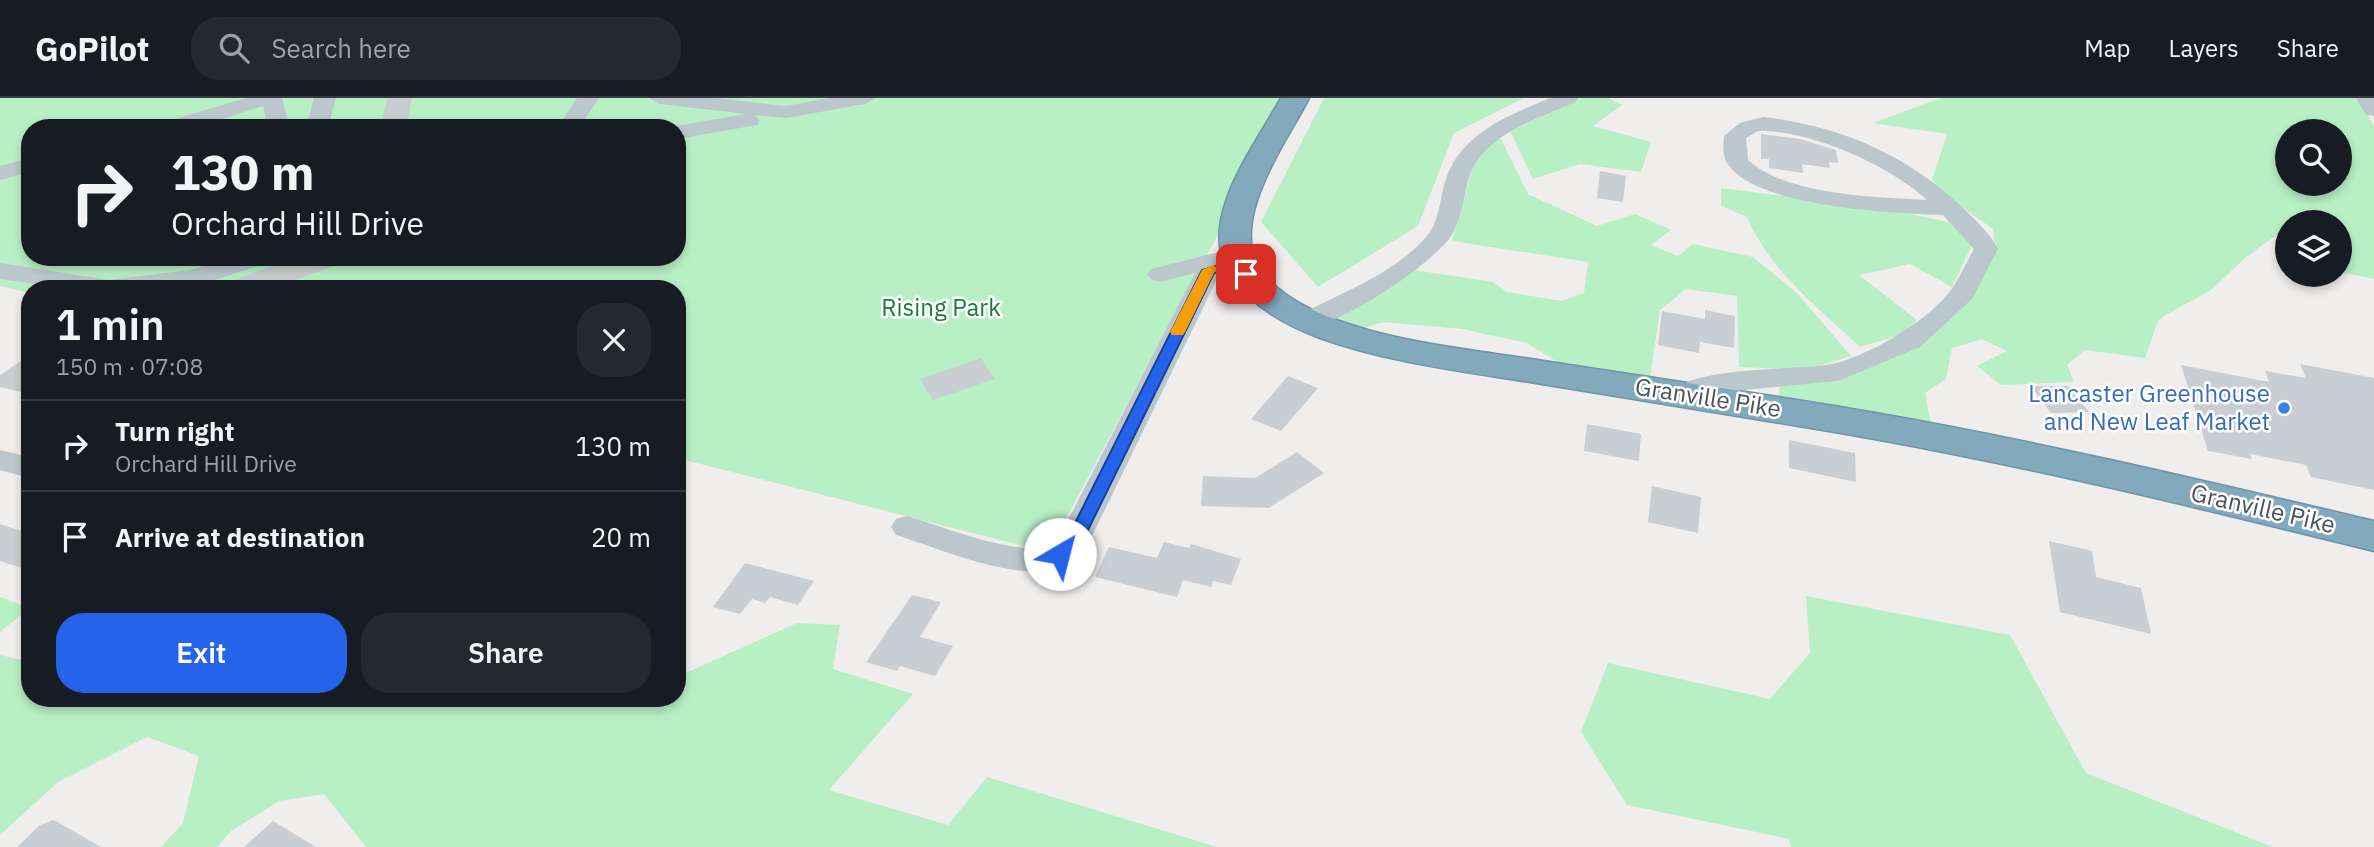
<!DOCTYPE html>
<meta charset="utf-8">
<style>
:root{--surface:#171b24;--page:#242831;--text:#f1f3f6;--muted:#9ea1a6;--line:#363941;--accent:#2563eb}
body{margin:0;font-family:"IBM Plex Sans",sans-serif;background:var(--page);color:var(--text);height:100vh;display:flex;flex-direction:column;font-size:26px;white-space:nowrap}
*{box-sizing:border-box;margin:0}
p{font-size:23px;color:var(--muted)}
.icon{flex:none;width:38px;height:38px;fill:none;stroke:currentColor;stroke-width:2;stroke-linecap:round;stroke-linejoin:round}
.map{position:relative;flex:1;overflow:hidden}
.drawer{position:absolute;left:21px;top:182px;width:665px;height:427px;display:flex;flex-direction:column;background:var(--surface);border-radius:28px;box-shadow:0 4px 10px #0003}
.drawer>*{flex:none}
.hud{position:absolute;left:21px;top:21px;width:665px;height:147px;border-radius:28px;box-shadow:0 4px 10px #0003;background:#171b24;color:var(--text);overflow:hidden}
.tools{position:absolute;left:2275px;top:21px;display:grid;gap:14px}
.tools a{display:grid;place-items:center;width:77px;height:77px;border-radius:50%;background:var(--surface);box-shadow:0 4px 10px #0003;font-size:35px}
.pin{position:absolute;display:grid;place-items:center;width:60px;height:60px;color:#fff;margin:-30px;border-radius:14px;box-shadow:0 4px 10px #0006}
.me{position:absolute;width:77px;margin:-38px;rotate:37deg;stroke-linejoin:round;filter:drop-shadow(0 0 5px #0008)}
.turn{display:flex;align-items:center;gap:24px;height:147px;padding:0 35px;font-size:32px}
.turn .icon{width:91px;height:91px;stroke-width:2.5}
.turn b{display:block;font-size:49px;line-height:60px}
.round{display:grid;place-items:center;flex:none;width:74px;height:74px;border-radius:28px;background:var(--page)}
.overview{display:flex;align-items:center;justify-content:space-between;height:119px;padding:0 35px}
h1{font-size:42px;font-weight:600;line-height:52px}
.action{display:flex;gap:14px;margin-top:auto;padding:14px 35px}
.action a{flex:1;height:80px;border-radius:28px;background:var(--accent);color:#fff;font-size:28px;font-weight:600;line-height:80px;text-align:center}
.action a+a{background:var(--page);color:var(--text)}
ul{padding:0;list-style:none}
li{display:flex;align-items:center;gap:21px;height:91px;padding:0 35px;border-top:2px solid var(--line)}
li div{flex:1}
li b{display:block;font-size:26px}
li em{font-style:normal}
header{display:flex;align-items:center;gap:42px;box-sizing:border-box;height:98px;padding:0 35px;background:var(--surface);border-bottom:2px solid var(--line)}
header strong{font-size:33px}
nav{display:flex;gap:38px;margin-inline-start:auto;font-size:24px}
.search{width:490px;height:63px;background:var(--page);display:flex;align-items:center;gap:18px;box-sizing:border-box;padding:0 24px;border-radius:28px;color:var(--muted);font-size:26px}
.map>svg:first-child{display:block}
</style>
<header>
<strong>GoPilot</strong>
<div class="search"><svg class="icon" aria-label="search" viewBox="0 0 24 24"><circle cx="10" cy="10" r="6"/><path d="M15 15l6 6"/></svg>Search here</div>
<nav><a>Map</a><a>Layers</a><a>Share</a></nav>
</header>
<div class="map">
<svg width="2374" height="749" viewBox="0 0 2374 749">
<rect width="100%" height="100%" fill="#f0eded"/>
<path fill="#b9efc5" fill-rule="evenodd" d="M0 0H1291L1048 454 677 360V191H30V195L0 188ZM30 30H677V159H30Z
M1324 0H1524L1454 35 1418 128 1318 189 1261 124Z
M1581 0H1608L1622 7 1593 28 1651 44 1641 74 1580 66 1533 81 1510 33Z
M1941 0H2358L2374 28V181L2340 174V124H2287V129L2245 160 2211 192 2164 218 2158 223 2145 260 2085 252 2067 267 2074 284 2001 287 1977 268 2007 253 1982 241 1952 250 1946 281 1925 295 1931 326 1779 298 1780 288 1913 248 1995 151 1993 131 1935 90 1936 85 1932 82 1947 36 1873 25ZM2287 33H2340V86H2287Z
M1500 39 1528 96 1597 128 1635 116 1671 132 1651 147 1678 158 1693 146 1753 159 1797 195 1851 258 1805 272 1739 269 1737 198 1686 191 1660 212 1650 280 1562 267 1527 245 1462 231 1383 224 1358 232 1330 216 1414 172 1493 184 1507 194 1562 203 1584 195 1588 164 1452 143 1477 55Z
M1721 90 1887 111 1953 125 1972 147 1952 189 1910 166 1859 177 1917 222 1904 236 1860 249C1817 209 1770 173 1747 119L1721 108Z
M1806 498 2010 537 2086 675 2273 749H1791L1789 741 1627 707 1581 634 1608 565 1770 601 1810 555Z
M0 499 30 510 0 534Z
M797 525 840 527 833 571 913 596 829 692 948 727 987 679 1217 749H366L324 696 279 703 231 733 217 749H161L183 725 199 658 147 639 58 684 0 737V557L30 564V600H619L627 604 635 600H677V579Z"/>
<path fill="#c9ced2" d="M387 0H412L407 27 380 30Z
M1761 36 1800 41 1836 52 1838 65 1829 64 1830 70 1802 66 1803 75 1769 70V61H1761Z
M1600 73 1626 78 1623 104 1597 100Z
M298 159 350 162 270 191H217V188Z
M1705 212 1735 218 1734 250 1700 244 1699 255 1658 247 1662 213 1705 221Z
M30 257V288L21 294 0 289V277Z
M981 260 995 281 933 302 920 281Z
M2300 266 2374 280V392L2311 379 2306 367 2250 356 2252 361 2208 353 2181 267 2269 284 2265 273 2306 280Z
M1288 278 1318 290 1281 333 1251 321Z
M2031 288H2069L2089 314 2051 315Z
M1587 326 1641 336 1639 363 1584 353Z
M1789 342 1855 355 1856 384 1789 370Z
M1297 354 1324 375 1269 410 1201 408 1203 378 1255 380Z
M1652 388 1701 399 1698 435 1648 424Z
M0 426 30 436V465L22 470 0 463Z
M2049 443 2092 453 2096 479 2141 490 2151 536 2060 514Z
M1164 444 1189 450 1191 446 1241 461 1231 487 1213 483 1211 489 1183 482 1177 499 1095 479 1109 449 1157 460Z
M745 465 814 483 798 507 770 499 765 505 752 501 740 516 713 509Z
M912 497 941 504 920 539 953 548 935 578 900 568 897 573 866 564Z
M54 722 101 749H17L40 727Z
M273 723 316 749H244Z"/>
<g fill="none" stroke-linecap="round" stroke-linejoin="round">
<defs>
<path id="highway" d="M1281 0H1309C1286 45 1227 124 1261 172 1285 206 1333 222 1371 233 1427 248 1486 254 1543 263 1654 280 1765 296 1875 315 2042 344 2209 384 2374 423V453C2188 407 2000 361 1811 330 1717 315 1624 299 1530 284 1460 273 1387 264 1320 240 1285 227 1251 208 1230 177 1195 123 1255 48 1281 0Z"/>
</defs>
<use href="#highway" stroke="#6e94a9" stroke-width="3"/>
<path fill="#bbc7cd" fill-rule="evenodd" d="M246 0H282L290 30H268L263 8 193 30H159L162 25Z
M314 0H336L330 22 323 30H298L309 19Z
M577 0H599L579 30H557Z
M649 0H717L786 8 829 0H876L865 6 786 20 754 17 760 22 757 27 677 41V30L669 29 746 16 660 6Z
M1550 0H1579L1575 4C1543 19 1502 30 1479 60 1463 81 1466 111 1453 135 1438 163 1329 237 1299 229L1295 223 1299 217C1341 195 1394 176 1426 139 1439 125 1440 101 1445 84 1460 35 1508 18 1550 0Z
M2356 0H2374V18L2366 17Z
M1763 19C1841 28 1908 57 1964 111 1977 124 1990 135 1998 151L1972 201 1920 249 1838 283 1714 295 1685 305 1675 303 1671 296C1689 267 1798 273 1832 266 1869 258 1932 221 1953 189 1961 177 1967 163 1974 151L1943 117C1892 115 1762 109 1730 69 1722 60 1723 49 1724 38L1740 25ZM1758 33C1809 31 1891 68 1927 102 1875 99 1788 98 1748 62L1746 40Z
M30 60V74L0 82V68Z
M1227 152 1248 160 1251 165 1248 170 1219 177 1095 432C1088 444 1081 459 1069 466 1027 490 939 450 896 437L891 429 896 421 907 418C939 427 1013 457 1044 449 1054 447 1061 435 1066 426L1195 175 1160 184 1151 181 1147 176 1151 171Z
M233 159H272L269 164C244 172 218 183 192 187 128 197 63 190 0 181V165L109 182 191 172Z
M0 352 30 359V380L0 372Z"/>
<use href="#highway" fill="#83a9bd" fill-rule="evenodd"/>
</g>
<path fill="#2563eb" stroke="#184099" stroke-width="2" d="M1239 161 1244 162 1252 176 1241 179 1235 170 1214 175 1088 432 1066 461H1055L1052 456 1073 429 1202 172Z"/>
<path fill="#f59e0b" d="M1213 167 1219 171 1214 175 1185 234 1183 237H1172L1170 234 1202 172Z"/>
<circle fill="#3f7fe0" stroke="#fff" stroke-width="2.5" cx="2284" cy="310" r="7"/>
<g text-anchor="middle" stroke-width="5" stroke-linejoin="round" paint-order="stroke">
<g font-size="24" fill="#157d38" stroke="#fff">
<text x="941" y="218">Rising Park</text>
</g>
<g font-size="24" fill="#366cbe" stroke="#fff" text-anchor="end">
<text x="2270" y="304">Lancaster Greenhouse<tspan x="2270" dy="28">and New Leaf Market</tspan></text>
</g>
<g font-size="24" fill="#45545b" stroke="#fff">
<text transform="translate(1708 300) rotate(9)" y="8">Granville Pike</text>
<text transform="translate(2263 411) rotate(13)" y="8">Granville Pike</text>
</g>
</g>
</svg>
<div class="tools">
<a><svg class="icon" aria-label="search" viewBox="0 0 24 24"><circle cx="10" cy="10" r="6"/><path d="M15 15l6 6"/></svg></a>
<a><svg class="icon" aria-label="layers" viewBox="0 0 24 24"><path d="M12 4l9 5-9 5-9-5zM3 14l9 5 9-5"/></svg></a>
</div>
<div class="pin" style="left:1246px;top:176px;background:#d93025"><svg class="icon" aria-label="arrive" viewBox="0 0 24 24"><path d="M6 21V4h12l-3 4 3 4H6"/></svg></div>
<svg class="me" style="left:1060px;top:456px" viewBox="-20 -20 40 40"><circle r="19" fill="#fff"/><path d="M0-13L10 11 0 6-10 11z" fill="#2563eb"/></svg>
<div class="hud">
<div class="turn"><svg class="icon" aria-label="right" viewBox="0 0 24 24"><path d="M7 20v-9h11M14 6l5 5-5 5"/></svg><div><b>130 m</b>Orchard Hill Drive</div></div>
</div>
<section class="drawer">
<div class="overview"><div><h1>1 min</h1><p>150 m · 07:08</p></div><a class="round"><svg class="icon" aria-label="close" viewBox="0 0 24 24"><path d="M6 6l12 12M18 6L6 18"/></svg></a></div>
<ul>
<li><svg class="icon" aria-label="right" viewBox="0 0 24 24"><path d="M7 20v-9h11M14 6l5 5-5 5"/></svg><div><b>Turn right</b><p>Orchard Hill Drive</p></div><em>130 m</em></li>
<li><svg class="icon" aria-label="arrive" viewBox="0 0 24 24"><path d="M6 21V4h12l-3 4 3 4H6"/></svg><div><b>Arrive at destination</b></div><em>20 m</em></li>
</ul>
<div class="action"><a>Exit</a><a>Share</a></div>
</section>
</div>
